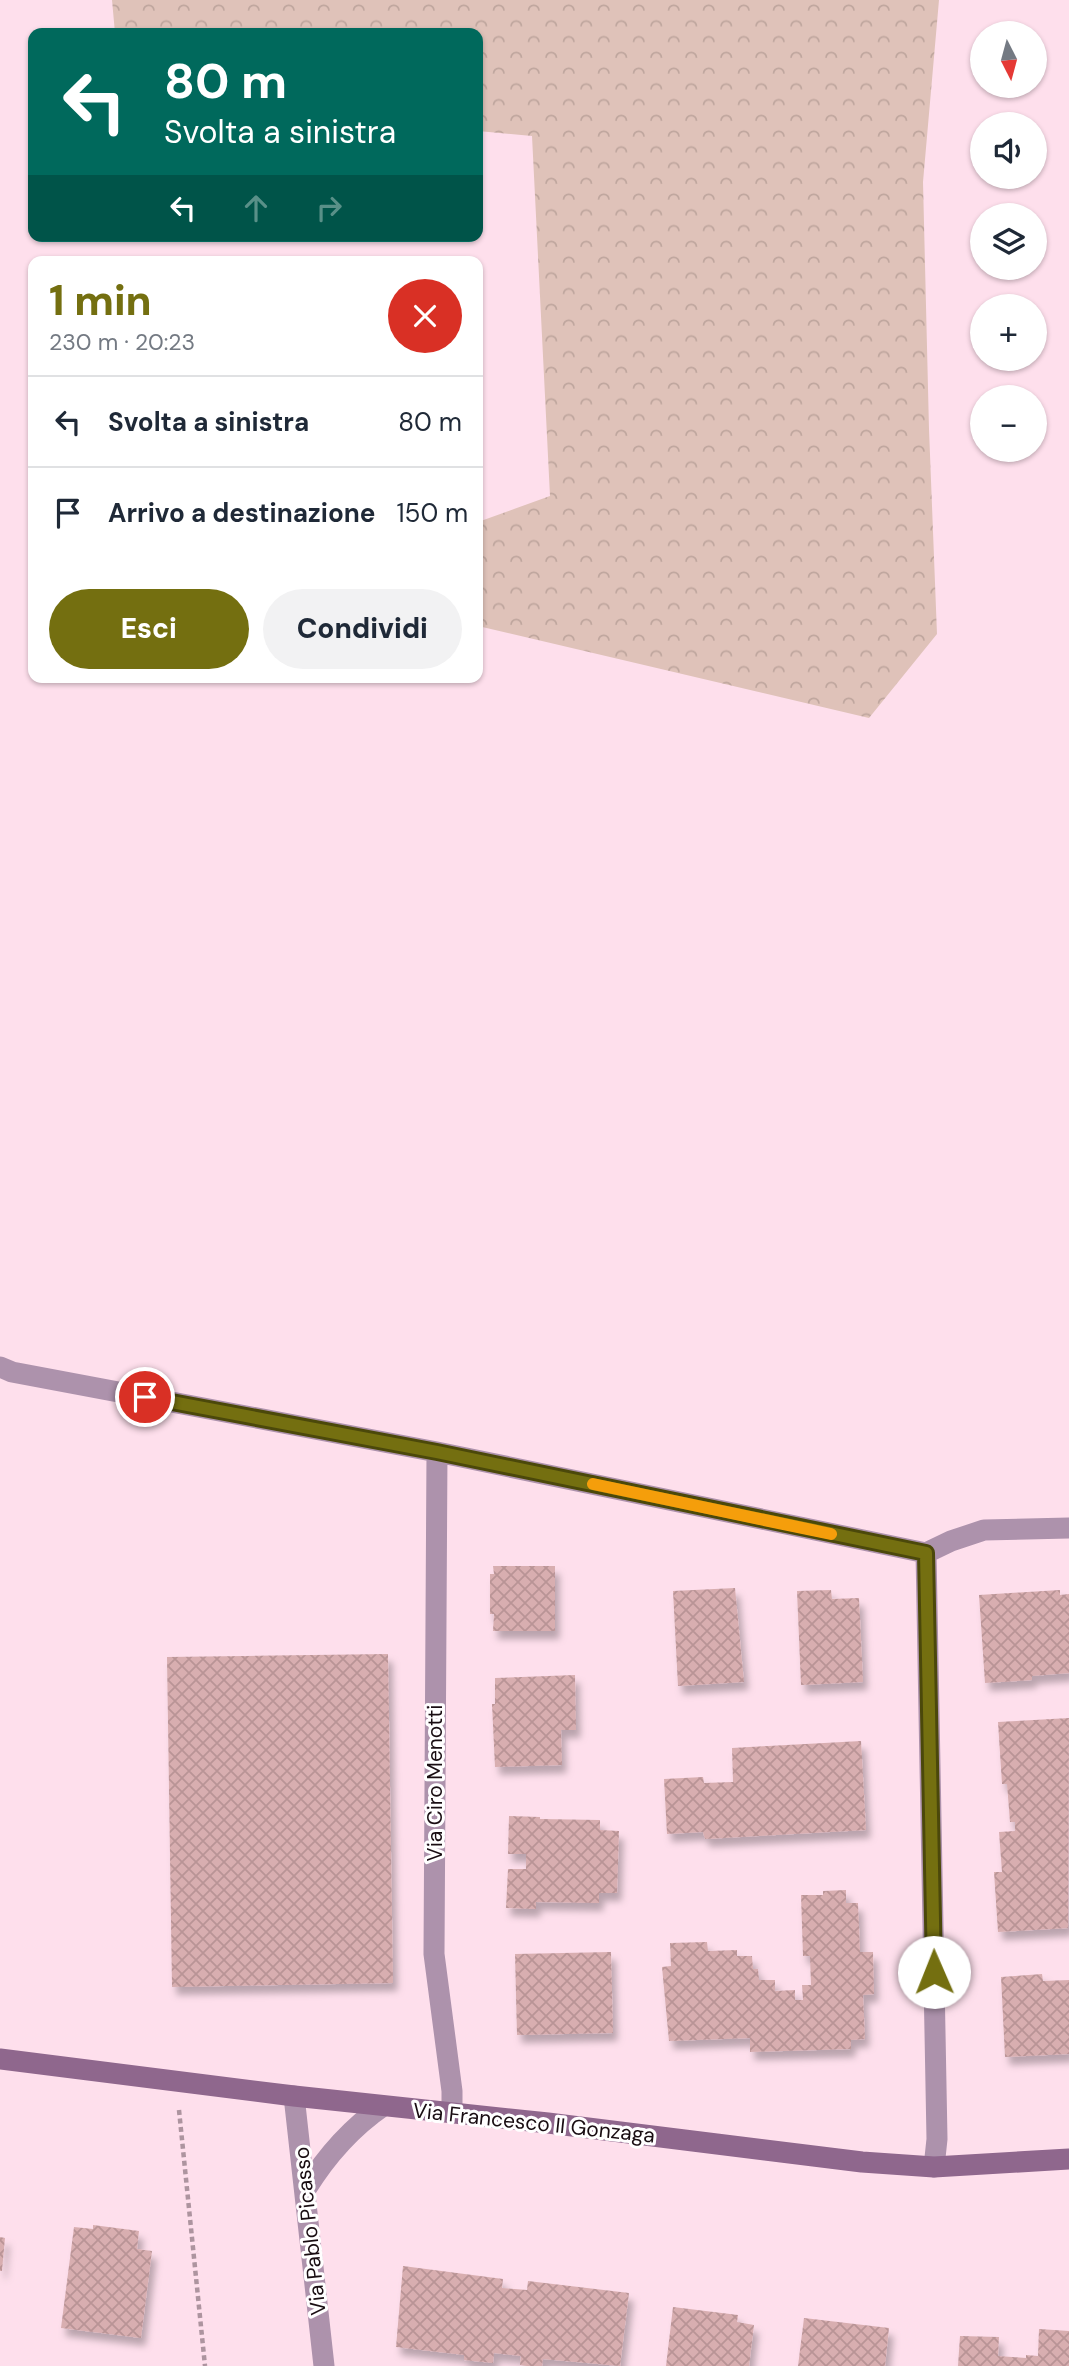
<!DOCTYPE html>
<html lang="it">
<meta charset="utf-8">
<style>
:root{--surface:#fff;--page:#f2f2f3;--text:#1f2937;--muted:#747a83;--line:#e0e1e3;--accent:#746f10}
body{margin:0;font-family:"DM Sans",sans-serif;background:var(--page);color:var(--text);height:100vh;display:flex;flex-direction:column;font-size:26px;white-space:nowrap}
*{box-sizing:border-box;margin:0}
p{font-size:23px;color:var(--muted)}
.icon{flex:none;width:38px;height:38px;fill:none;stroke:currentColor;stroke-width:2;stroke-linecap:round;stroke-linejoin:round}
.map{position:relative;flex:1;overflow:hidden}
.drawer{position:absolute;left:28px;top:256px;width:455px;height:427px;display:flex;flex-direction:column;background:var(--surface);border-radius:14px;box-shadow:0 2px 5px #0004}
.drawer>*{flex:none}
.hud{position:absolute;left:28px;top:28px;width:455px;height:214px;border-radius:14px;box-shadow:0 2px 5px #0004;background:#00695c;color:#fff;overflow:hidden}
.needle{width:46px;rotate:174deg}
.controls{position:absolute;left:970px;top:21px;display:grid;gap:14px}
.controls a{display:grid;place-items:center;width:77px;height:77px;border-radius:50%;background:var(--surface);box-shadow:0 2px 5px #0004;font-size:35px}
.pin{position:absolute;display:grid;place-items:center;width:60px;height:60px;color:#fff;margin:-30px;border:4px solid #fff;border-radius:50%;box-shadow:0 2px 7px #0007}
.me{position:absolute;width:77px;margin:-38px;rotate:359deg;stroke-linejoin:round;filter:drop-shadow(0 0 5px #0008)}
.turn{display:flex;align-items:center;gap:24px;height:147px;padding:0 21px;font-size:32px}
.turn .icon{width:91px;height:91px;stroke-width:2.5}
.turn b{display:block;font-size:49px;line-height:60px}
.lanes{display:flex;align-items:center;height:66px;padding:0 21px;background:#0003;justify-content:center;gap:35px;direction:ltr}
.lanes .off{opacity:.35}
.round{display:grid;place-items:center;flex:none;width:74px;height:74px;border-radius:37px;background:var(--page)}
.summary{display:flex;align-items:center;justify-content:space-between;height:119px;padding:0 21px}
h1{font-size:42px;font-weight:800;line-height:52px;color:var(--accent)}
.action{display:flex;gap:14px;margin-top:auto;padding:14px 21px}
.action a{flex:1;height:80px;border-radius:42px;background:var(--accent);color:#fff;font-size:28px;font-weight:800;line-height:80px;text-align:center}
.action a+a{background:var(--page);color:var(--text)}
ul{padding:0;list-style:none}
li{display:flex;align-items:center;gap:21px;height:91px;padding:0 21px;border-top:2px solid var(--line)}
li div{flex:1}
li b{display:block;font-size:26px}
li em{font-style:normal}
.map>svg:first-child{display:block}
</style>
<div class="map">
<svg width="1069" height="2366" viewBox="0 0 1069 2366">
<defs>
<pattern id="park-crowns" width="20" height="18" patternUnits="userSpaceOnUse" patternTransform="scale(1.75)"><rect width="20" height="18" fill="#dfc2b9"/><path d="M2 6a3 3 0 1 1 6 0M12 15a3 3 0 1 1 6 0" fill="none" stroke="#bfa69e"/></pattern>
<pattern id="building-cross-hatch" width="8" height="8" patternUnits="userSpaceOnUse" patternTransform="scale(1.75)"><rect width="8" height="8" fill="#d8aeb0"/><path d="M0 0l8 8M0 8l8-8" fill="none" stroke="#b99496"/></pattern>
<filter id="shadow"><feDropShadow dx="4.5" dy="8" stdDeviation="3.5" flood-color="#0004"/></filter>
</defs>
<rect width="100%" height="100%" fill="#fedfec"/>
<path fill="url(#park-crowns)" d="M112 0H939L923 182 929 429 937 634 869 718 478 626V522L550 496 532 136 478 131V33H115Z"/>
<path fill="url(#building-cross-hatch)" filter="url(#shadow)" d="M493 1566H555V1631H493L494 1614H490V1574H494Z
M735 1588 744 1682 678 1686 673 1591Z
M831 1590 832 1599 859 1598 863 1682 801 1685 797 1591Z
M1060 1590V1595L1069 1594V1673L1032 1676V1680L985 1683 979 1595Z
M388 1654 393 1983 172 1987 167 1657Z
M575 1675 576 1730H561L562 1765 495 1767 492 1704H495V1678Z
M1069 1718 1068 1928 998 1932 994 1872H1002L999 1832 1015 1831V1822H1010L1007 1784H1002L998 1722Z
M861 1741 866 1830 705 1839 703 1832 667 1834 664 1779 703 1777 704 1783 733 1782 732 1748Z
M509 1816 540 1817V1819L600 1820V1830L619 1831 617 1893H599V1903L536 1902V1909L506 1908 508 1869H526V1854H508Z
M846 1890V1903H858L860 1952H873L874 1994 863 1995 865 2039 851 2040V2049L750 2052V2038L669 2041 662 1967 671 1966 670 1943 707 1942 708 1951 737 1950V1956H752L753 1969H758L759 1980H775V1991L795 1990V2000H803L802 1985H811L810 1956H803L801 1895H823V1891Z
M611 1952 613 2033 517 2035 515 1954Z
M1042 1974 1043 1981 1069 1980V2054L1005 2057 1001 1977Z
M93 2225 139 2231 137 2249 152 2251 141 2338 61 2328 74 2227 93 2229Z
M0 2237 5 2238 2 2271H0Z
M403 2266 503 2279 502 2288 527 2290 528 2281 629 2293 620 2366 543 2359 542 2366H527L520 2365 521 2356 494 2353 493 2363 464 2360V2355L396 2347Z
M673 2307 738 2315 737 2322 754 2325 749 2366H666Z
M804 2318 889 2328 885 2366H798Z
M1039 2329 1069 2331V2366H958L960 2336 999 2337 998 2356 1026 2358V2355L1038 2356Z"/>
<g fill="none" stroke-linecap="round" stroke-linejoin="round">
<path stroke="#ad949f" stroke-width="4.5" stroke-dasharray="5 3.5" stroke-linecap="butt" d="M179 2110 205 2366"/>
<path stroke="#ad92ac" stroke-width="21" d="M0 1367 12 1372 437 1452 926 1553
M437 1452 434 1954 452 2091V2113
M926 1553 937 2139 934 2167
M926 1553 951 1541 984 1530 1069 1528
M294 2096 324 2366
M306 2189C327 2155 351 2128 383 2106"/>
<path stroke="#8f678d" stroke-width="21" d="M0 2059 294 2096 548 2123 862 2162 934 2167 1069 2159"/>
</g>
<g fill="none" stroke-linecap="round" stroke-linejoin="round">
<defs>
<path id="route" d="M145 1397 437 1452 926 1553 934 1972"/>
</defs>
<use href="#route" stroke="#4b480a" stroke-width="18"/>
<use href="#route" stroke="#746f10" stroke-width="12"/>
<path stroke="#f59e0b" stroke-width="12" d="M593 1484 831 1534"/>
</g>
<g text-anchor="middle" stroke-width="6" stroke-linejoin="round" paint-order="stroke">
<g font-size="21" fill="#190d12" stroke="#fff">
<text transform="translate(435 1783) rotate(-90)" y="7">Via Ciro Menotti</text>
<text transform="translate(534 2123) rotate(6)" y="7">Via Francesco II Gonzaga</text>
<text transform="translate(310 2231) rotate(-96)" y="7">Via Pablo Picasso</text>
</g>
</g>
</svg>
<div class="controls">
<a><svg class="needle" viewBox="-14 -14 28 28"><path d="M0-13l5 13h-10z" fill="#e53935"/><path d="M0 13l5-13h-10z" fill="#747a83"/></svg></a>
<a><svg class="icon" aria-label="sound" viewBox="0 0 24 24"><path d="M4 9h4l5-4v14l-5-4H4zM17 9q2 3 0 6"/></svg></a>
<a><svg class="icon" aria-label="layers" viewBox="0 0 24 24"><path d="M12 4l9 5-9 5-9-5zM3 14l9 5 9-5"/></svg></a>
<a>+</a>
<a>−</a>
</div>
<div class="pin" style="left:145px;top:1397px;background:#d93025"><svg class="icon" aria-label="arrive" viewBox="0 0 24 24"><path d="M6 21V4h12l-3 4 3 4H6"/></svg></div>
<svg class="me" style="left:934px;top:1972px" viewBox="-20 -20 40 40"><circle r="19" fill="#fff"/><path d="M0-13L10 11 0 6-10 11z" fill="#746f10"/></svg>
<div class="hud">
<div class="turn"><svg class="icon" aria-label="left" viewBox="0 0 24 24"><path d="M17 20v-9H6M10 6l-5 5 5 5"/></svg><div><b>80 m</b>Svolta a sinistra</div></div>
<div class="lanes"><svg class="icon" aria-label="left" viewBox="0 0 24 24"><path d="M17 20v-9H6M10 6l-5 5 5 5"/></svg><svg class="icon off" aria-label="ahead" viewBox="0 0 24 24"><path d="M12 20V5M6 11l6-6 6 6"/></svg><svg class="icon off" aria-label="right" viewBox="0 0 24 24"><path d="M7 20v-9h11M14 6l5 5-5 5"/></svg></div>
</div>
<section class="drawer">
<div class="summary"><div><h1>1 min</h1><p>230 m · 20:23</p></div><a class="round" style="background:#d93025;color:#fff"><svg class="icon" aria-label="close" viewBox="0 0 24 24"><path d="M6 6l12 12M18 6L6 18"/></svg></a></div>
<ul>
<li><svg class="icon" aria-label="left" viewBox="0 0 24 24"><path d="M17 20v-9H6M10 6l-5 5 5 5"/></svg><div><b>Svolta a sinistra</b></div><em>80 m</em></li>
<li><svg class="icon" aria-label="arrive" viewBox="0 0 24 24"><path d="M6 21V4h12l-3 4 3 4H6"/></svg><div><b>Arrivo a destinazione</b></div><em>150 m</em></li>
</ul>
<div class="action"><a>Esci</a><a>Condividi</a></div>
</section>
</div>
